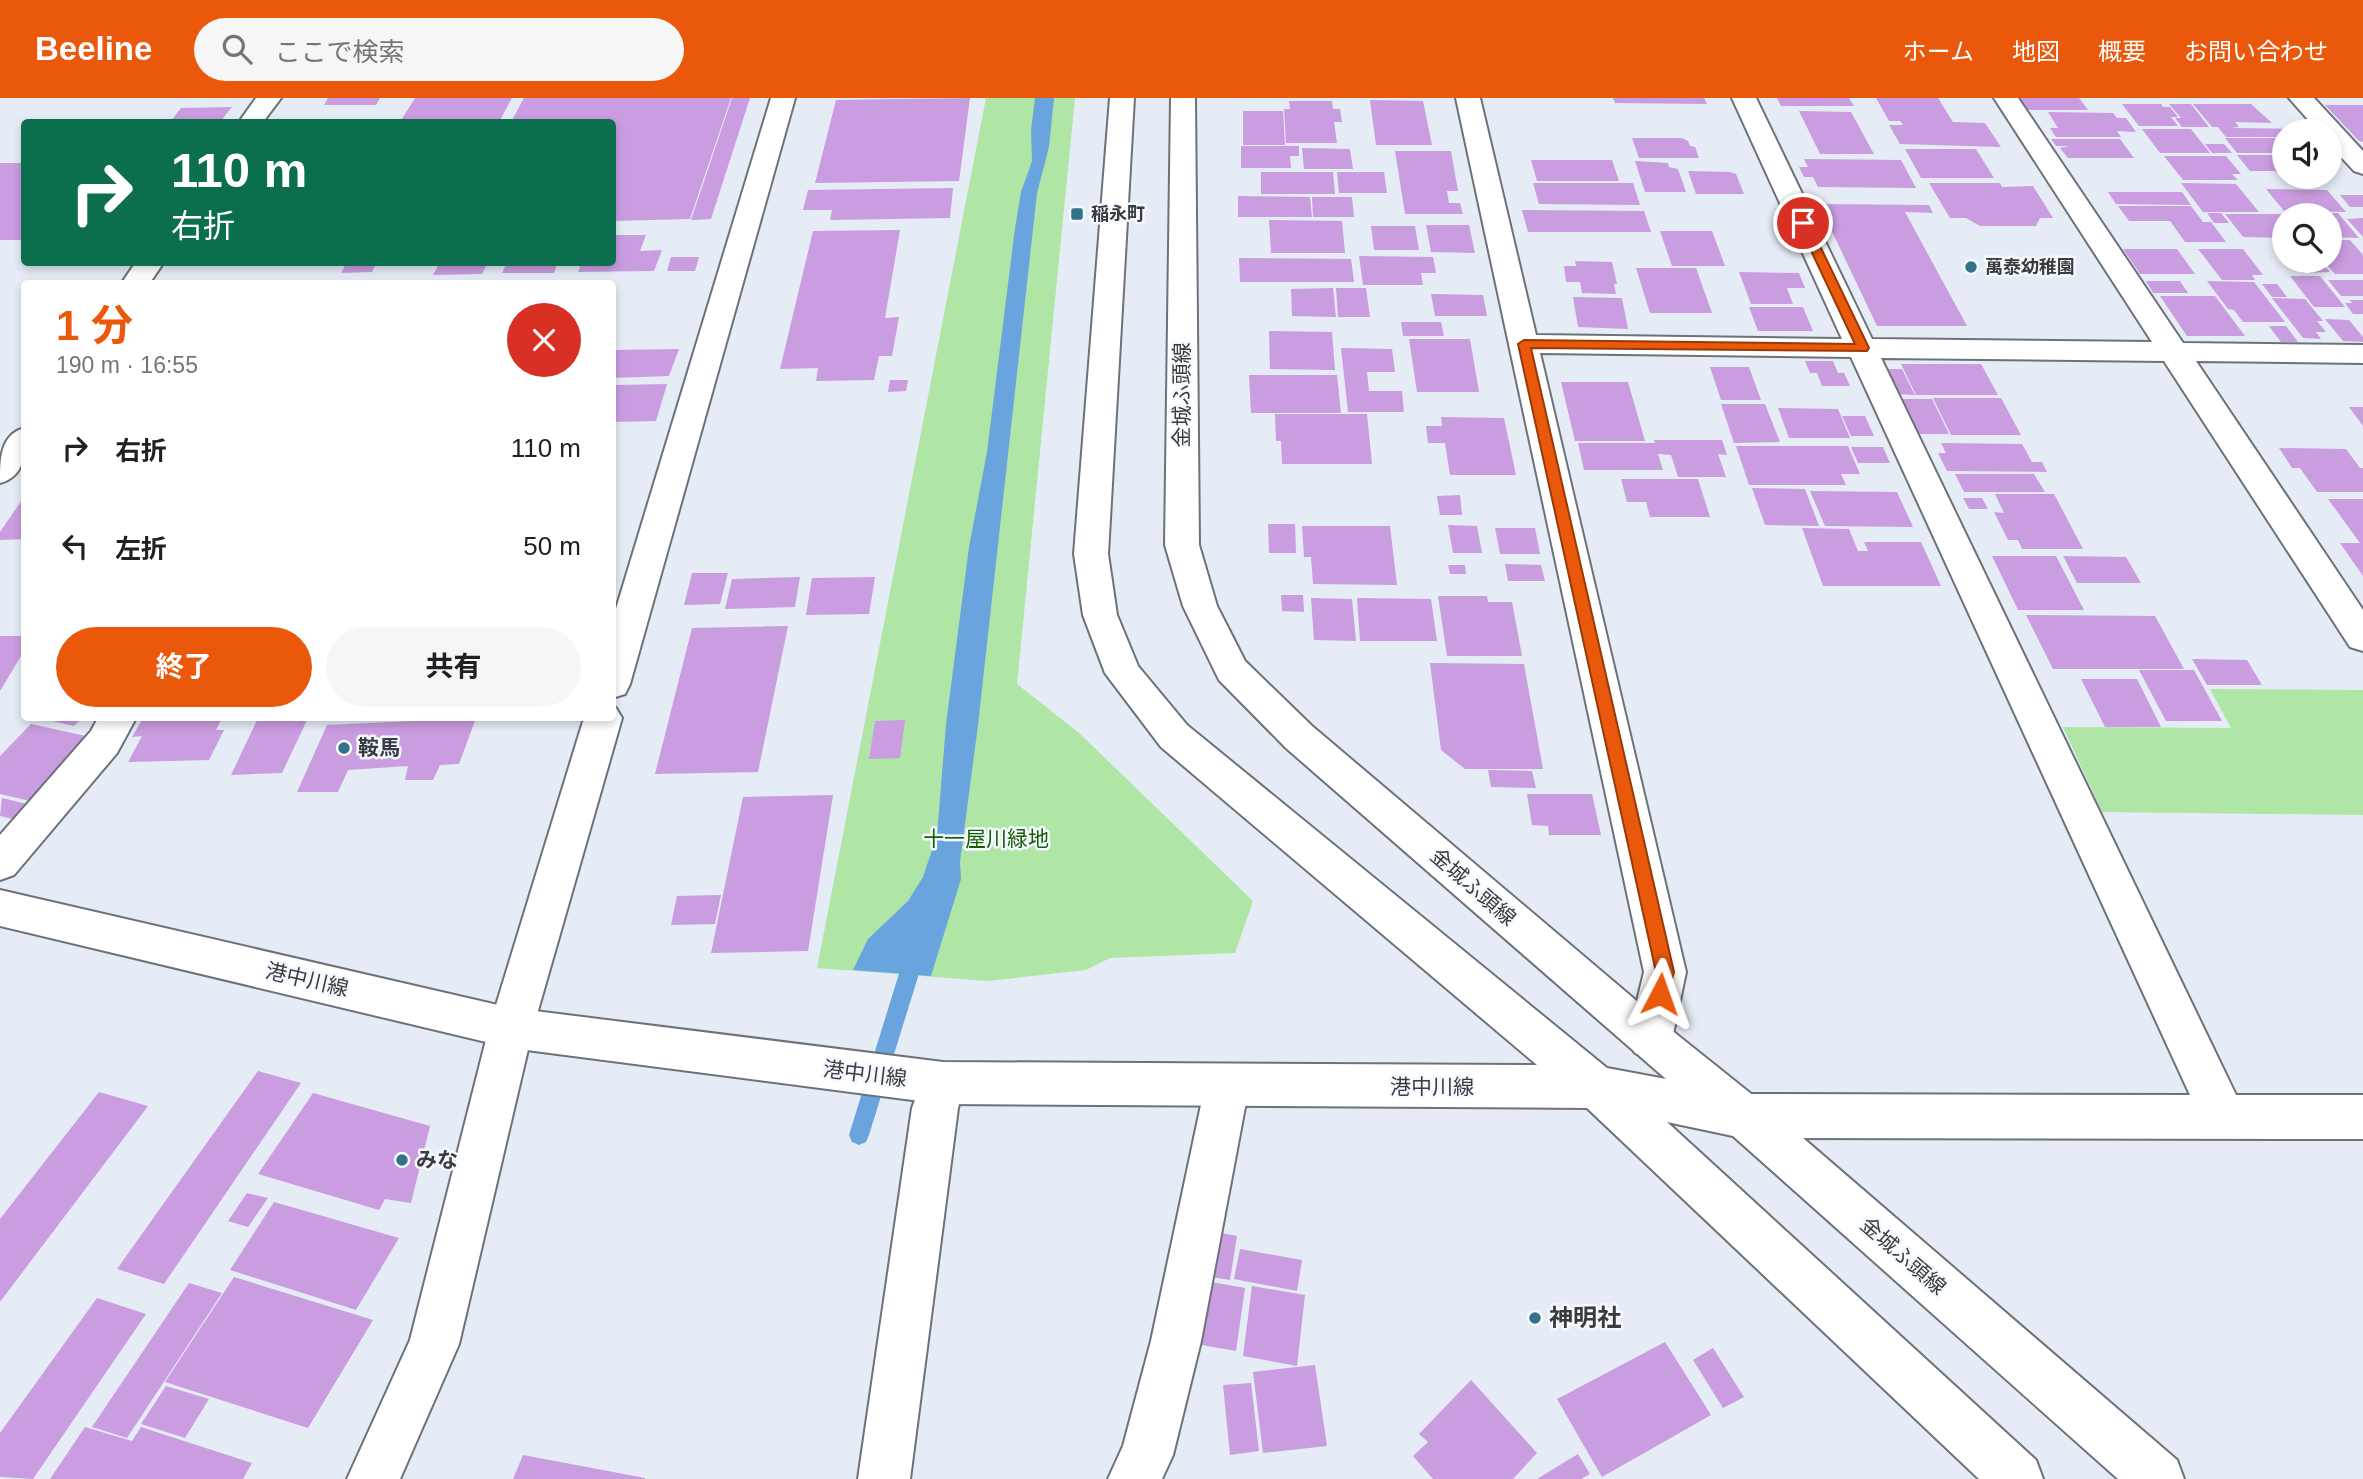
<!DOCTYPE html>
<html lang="ja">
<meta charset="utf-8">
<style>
:root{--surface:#fff;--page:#f6f6f6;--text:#202124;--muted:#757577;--accent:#ea580c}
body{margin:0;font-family:Helvetica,"Noto Sans JP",sans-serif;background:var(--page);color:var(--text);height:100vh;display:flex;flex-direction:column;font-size:26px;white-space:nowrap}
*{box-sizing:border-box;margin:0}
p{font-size:23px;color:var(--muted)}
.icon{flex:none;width:38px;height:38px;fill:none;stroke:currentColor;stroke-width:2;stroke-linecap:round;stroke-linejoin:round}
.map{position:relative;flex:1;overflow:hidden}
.panel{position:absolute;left:21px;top:182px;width:595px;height:441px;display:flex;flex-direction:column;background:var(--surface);border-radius:7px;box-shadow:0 4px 10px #0003}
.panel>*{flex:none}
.guide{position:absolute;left:21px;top:21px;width:595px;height:147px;border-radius:7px;box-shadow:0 4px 10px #0003;background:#0b6e4f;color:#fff;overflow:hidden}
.fabs{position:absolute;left:2272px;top:21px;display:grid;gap:14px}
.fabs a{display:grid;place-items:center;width:70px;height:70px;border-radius:50%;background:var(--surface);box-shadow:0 4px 10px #0003;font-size:35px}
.pin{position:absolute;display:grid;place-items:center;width:60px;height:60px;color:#fff;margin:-30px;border:4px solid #fff;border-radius:50%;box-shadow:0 2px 7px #0007}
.me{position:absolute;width:77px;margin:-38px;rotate:4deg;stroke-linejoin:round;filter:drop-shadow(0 0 5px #0008)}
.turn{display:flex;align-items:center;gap:24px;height:147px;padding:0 35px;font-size:32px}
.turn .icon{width:91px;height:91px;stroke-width:2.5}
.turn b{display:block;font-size:49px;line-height:60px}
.round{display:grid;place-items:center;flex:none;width:74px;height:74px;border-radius:37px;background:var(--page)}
.overview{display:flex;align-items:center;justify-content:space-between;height:119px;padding:0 35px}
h1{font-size:42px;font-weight:700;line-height:52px;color:var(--accent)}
.cta{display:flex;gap:14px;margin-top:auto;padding:14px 35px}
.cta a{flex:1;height:80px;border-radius:42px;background:var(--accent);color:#fff;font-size:28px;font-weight:700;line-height:80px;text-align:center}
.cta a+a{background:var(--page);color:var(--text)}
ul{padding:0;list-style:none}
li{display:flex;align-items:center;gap:21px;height:98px;padding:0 35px}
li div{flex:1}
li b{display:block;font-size:26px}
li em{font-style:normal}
header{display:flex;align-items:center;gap:42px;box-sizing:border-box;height:98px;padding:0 35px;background:var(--accent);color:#fff}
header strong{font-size:33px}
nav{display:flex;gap:38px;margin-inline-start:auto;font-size:24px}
.search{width:490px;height:63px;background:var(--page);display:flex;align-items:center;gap:18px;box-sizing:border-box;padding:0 24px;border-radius:38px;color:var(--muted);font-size:26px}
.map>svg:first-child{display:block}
</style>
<header>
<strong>Beeline</strong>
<div class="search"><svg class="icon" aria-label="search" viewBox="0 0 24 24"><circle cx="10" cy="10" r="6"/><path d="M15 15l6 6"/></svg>ここで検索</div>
<nav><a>ホーム</a><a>地図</a><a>概要</a><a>お問い合わせ</a></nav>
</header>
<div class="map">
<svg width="2363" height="1381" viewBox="0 0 2363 1381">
<rect width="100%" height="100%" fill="#e5ecf5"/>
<path fill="#afe5a5" d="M986 0H1075L1017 586 1079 635 1253 803 1235 855 1110 860 1086 872 988 883 817 870Z
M2210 591 2363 592V717L2102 714 2063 629 2231 630Z"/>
<path fill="#6aa4df" d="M1035 0H1054L1049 49 1037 95 978 627 960 764 961 781 931 878 853 872 868 841 908 803 923 779 937 737 946 626 969 449 987 354 1015 130 1021 94 1032 63 1031 32Z"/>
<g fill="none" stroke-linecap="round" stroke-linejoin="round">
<path fill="#6aa4df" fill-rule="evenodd" d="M916 845 923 847 926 853 869 1037 866 1044 859 1047 852 1044 849 1037 906 853 909 847Z"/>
</g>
<path fill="#ca9ce0" d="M328 0H380L376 7H324Z
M415 0H512L499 24H400Z
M524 0H731L690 121 612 123V24H511Z
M732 0H750L711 121 691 122Z
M970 0 959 83 815 85 836 2Z
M1613 0H1704L1707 6 1615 5Z
M1777 0H1849L1854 8H1781Z
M1876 0H1938L1953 24 1985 25 2001 49 1900 46 1889 27H1903L1900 23H1889Z
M2020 0H2079L2088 12H2028Z
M1370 2 1423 3 1432 47H1376Z
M1289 3H1332L1333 11H1340L1342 24H1334L1337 45H1286L1284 11H1290Z
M2122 6H2161L2163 9H2170L2178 19H2171L2178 28H2139Z
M2169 6H2191L2209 29H2182L2175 20H2181Z
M2193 6H2251L2272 25 2235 24 2239 29 2231 30 2307 31 2309 33H2284V39H2226L2218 29H2212Z
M2325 7H2363V44L2359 43Z
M232 9 220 24H170L181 10Z
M1243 13H1283L1285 47H1243Z
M1799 13 1851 14 1874 56H1820Z
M2048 14 2113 15 2117 20H2126L2136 34 2117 33 2121 39H2056L2050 30H2058Z
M367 21 365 24H318V22Z
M2142 31H2191L2210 55H2160Z
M1632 40H1682L1688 43 1690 48 1695 49 1699 60H1639Z
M2225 40H2284V55H2237Z
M2051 41H2120L2134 60H2068L2060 50 2069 48H2056Z
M2205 46H2224L2232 55H2212Z
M1241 48H1299V58H1290L1291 70H1241Z
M1302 50 1350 51 1353 71H1304Z
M1905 51H1976L1994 80H1921Z
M1395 53H1451L1458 93H1447L1449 105H1460L1463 116H1405Z
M2237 57H2284V79L2275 73H2250Z
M2164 58H2226L2241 76H2232L2238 82H2183Z
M1804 61 1901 62 1916 90 1818 89 1813 79H1804L1799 69H1808Z
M1531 62H1612L1619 83H1537Z
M1635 63 1668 65 1669 69 1678 71 1686 94H1645Z
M0 65H24V142H0Z
M1688 73 1730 74 1736 76 1744 96H1696Z
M1261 74H1333L1335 96H1261Z
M1337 74H1384L1387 95H1339Z
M1533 85H1633L1640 107 1539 106Z
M1929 85H2000L2002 89 2033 88 2053 120H2040L2036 128H1980L1966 120H1950Z
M2181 85 2236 86 2259 114H2203Z
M953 90 950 120 830 122 832 112H803L808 92Z
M2266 91 2327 92 2346 114 2284 113Z
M2108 94H2182L2191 107 2116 106Z
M2340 97H2363V109H2350Z
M1238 98 1310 99 1312 119H1238Z
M1312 99H1352L1354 119H1313Z
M1819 106 1929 107 1933 115 1905 114 1967 228H1877Z
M2118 108H2191L2203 124H2211L2226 144H2185L2170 123H2129Z
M1522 112 1644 113 1651 134H1528Z
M2207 115H2221L2229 125H2214Z
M2299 115H2338L2359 140 2329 139V117H2301Z
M2225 116H2284V140L2243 139Z
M2363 120V139L2347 121Z
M1269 122 1342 123 1345 155H1271Z
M1426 127H1469L1475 155 1431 154Z
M1371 128H1415L1419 152H1374Z
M900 132 885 220 899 219 892 258H879L874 282 816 283 818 270 780 271 813 133Z
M1660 133H1712L1725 168H1672Z
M612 137H646L640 153 662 152 654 173 578 174 582 164H612Z
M2329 142H2350L2363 157V176H2335L2323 163H2329Z
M2123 151H2177L2195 176H2140Z
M2198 151H2243L2263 177H2252L2255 182H2222Z
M1359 158 1433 159 1436 175H1421L1423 187H1363Z
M671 159H699L695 173H667Z
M1239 160 1351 161 1354 184H1240Z
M1575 163 1612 164 1617 186H1614L1616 196 1582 195 1580 184H1566L1564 168H1576Z
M2306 163H2320L2330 174 2302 175 2297 168H2311Z
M347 164H377L372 174 341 175Z
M440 164H488L482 176 433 177Z
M507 164H558L554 175H502Z
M1636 170H1696L1712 215H1650Z
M1739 174 1799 175 1805 190H1787L1793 206H1751Z
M2290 178H2320L2345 209H2314Z
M2328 182H2363V198H2341Z
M2146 183H2180L2188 195H2153Z
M2207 183 2254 184 2285 224H2243L2234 212 2228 211Z
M2262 186H2277L2287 199H2272Z
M1333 190 1336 219 1292 218 1291 191Z
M1336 190H1366L1370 219H1338Z
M1431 196 1483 197 1487 218H1435Z
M2160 198H2215L2245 238H2187Z
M1573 199 1622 200 1628 231 1578 229Z
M2272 200 2305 201 2323 223H2317L2326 234H2316L2321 241 2303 240Z
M2350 202H2363V216H2353L2345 205H2352Z
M1749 209H1803L1813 233H1758Z
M2325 221 2349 222 2363 239V244L2343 243Z
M1401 224H1441L1444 238H1403Z
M2269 228H2286L2298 244H2281Z
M1269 233 1332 234 1335 272 1270 271Z
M1409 241H1470L1479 294H1417Z
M1341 250 1392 251 1395 274H1367L1369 293H1402L1404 314H1348Z
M679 251 669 278 612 280V252Z
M1805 263H1833L1838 275H1844L1850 288H1822L1817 275H1810Z
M1901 266H1981L1998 297H1916Z
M1710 269H1749L1761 302H1721Z
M1884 271H1902L1915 297 1896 296Z
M1249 277H1337L1341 315H1251Z
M890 282H908L906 293 888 294Z
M1561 284H1628L1645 343H1575Z
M667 286 656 323 612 324V297L616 287Z
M1933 300H2001L2021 337H1951Z
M1901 301H1932L1949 336H1917Z
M1721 306H1765L1780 344 1734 345Z
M2349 309H2363V328Z
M1778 310 1838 311 1850 340H1789Z
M1275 316H1367L1372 366H1282L1281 343H1276Z
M1842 318H1865L1874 338H1851Z
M1441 319 1504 320 1516 377H1450L1445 345H1428L1426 328H1442Z
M1654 342H1722L1727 357 1718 356 1726 379H1678L1671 357 1658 356 1663 372H1584L1578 345H1655Z
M1941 345 2022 346 2032 364H2042L2047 374 1947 373 1938 355H1946Z
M1736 348H1848L1860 376H1841L1846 387H1749Z
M1851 349H1883L1890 365H1858Z
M2279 350 2346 351 2360 370H2363V394H2317L2300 370H2292Z
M1955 376H2034L2045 394H1964Z
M1621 381H1698L1710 419H1650L1646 404H1627Z
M1752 390 1805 391 1819 428 1765 427Z
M1810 393 1897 394 1913 429 1825 428Z
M1995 396H2054L2083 451H2022L2018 442H2008L1994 414 2004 415Z
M1460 397 1462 417H1440L1437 398Z
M24 399V441L0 442V434Z
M1963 400H1982L1988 411H1969Z
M2328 401H2363V478L2340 445H2360Z
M1268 426H1295L1296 455H1269Z
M1448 427 1477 428 1482 455H1453Z
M1302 428H1390L1397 487 1313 486 1311 459H1304Z
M1495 430H1535L1540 456H1500Z
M1802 430 1849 431 1858 453H1868L1864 444H1921L1941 488H1823Z
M1992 458H2056L2084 512H2018Z
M2063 458 2126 459 2141 485H2077Z
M1505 466 1541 467 1545 483H1508Z
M1448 467H1465L1466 476H1450Z
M692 475H728L720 506 684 507Z
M800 479 795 509 725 511 732 481Z
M875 479 869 516 806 517 812 480Z
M1281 497H1303L1304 514 1282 513Z
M1438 498H1487L1488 504H1512L1522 558H1447Z
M1311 500 1352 501 1356 543 1314 542Z
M1357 500 1431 501 1437 543H1360Z
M2026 517 2155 518 2184 571H2053Z
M788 528 758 674 655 676 692 530Z
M0 538H24V553L0 593Z
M2192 561 2247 562 2262 587H2207Z
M1430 565 1524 566 1543 671H1465L1441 652Z
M2139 572H2194L2222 623H2166Z
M2081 581H2137L2161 629H2105Z
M39 620H82L74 628Z
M143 620H222L216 632H224L209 662 128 664 142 638 132 639Z
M258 620H308L282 675 231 677Z
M476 620 459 666 440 667 433 682H405L408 668 348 672 338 694H297L327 627Z
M905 622 900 660 869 661 875 623Z
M31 626 86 638 64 663 70 664 34 704 0 696V658Z
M1488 672 1532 673 1536 690 1491 689Z
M1527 696H1592L1601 737H1549L1548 728 1532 727Z
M833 697 808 853 711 855 743 699Z
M2 700 27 706 13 721 0 718Z
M721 797 715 826 671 827 677 798Z
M258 973 301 985 164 1186 117 1171Z
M99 994 148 1008 0 1204V1121Z
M313 995 430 1028 411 1105 385 1101 379 1112 258 1076Z
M247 1095 268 1100 248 1129 228 1123Z
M274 1104 399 1140 356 1212 230 1172Z
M1211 1133 1237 1138 1230 1182 1204 1178Z
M1240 1151 1302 1162 1297 1193 1234 1181Z
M234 1179 373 1222 308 1330 165 1284Z
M1206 1183 1245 1190 1236 1253 1196 1246Z
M189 1185 222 1195 127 1340 92 1329Z
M1252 1188 1305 1197 1297 1268 1243 1258Z
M97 1200 146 1216 33 1381 0 1379V1335Z
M1665 1244 1711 1317 1602 1379 1557 1301Z
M1713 1250 1744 1299 1723 1310 1693 1262Z
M1315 1267 1327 1348 1263 1355 1253 1274Z
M1471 1282 1537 1355 1513 1381H1433L1413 1358 1428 1344 1419 1336Z
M1251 1285 1259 1353 1230 1357 1223 1287Z
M166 1288 209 1301 185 1340 141 1326Z
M85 1329 132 1343 141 1329 252 1365 243 1381H50Z
M1578 1356 1590 1376 1581 1381H1537Z
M523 1357 645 1380V1381H513Z"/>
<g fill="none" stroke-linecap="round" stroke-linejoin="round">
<defs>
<path id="minor" d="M256 0H281L263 24H239Z
M771 0H795L630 586 625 596 612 600V524Z
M1456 0H1480L1536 237 1842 241 1732 0H1756L1872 241 2152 244 1994 0H2018L2183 245 2363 247V265L2196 263 2363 512V553L2350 549 2164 263 1881 260 2236 997H2363V1041L1744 1040 1728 1033 1721 1018 1728 1003 1744 996 2190 997 1851 259 1540 255 1686 874 1672 941 1665 955 1650 961 1635 955 1628 941 1644 874Z
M2289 0H2314L2363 53V76L2354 73 2329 46V33H2318Z
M136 164H164L149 186H121Z
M24 330C26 352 26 378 0 385 0 362 0 337 24 330Z
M612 608 616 610 622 620 533 930 459 1246 400 1381H347L410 1242 489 930 584 620H612Z
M98 620H136L117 655 14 777 0 782V737L91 633Z
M943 964 959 970 965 985 958 1010 910 1381H858L912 1010 927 970Z
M1227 967 1243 973 1249 988 1201 1243 1173 1357 1162 1381H1108L1123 1348 1151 1243 1205 988 1211 973Z"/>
<path id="major" d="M1110 0H1134L1108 456 1117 517 1138 568 1187 627 1607 970 1666 981 1286 650 1219 582 1183 508 1165 447 1171 0H1195L1199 447 1217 508 1245 563 1312 628 1665 927 1760 1003 2177 1362 2184 1381H2118L1733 1038 1667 1024 2036 1362 2043 1381H1979L1587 1010 943 1006 511 950 0 828V792L511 910 943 964 1537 967 1161 649 1105 575 1083 517 1074 456Z"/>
</defs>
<use href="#minor" stroke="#6c727a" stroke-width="4"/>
<use href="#major" stroke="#6c727a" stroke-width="4"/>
<use href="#minor" fill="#fff" fill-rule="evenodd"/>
<use href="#major" fill="#fff" fill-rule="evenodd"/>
</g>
<path fill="#ea580c" stroke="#983908" stroke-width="2" d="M1803 122 1809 125 1869 250 1867 253 1531 250 1674 874 1666 902 1660 904 1654 902 1651 896 1656 874 1518 246 1524 242 1855 246 1798 125Z"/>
<g fill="#347287" stroke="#f5f9ff" stroke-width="2.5">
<rect x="1070" y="109" width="14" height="14" rx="3.5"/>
<circle cx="1971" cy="169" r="7"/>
<circle cx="344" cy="650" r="7"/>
<circle cx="402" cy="1062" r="7"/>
<circle cx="1535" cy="1220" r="7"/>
</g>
<g text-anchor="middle" stroke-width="5" stroke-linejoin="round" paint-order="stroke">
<g font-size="18" font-weight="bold" fill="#393c3f" stroke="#f5f9ff" text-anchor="start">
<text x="1091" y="122">稲永町</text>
<text x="1985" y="175">萬泰幼稚園</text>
</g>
<g font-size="21" fill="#393c3f" stroke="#f5f9ff">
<text transform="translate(1182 297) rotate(-90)" y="7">金城ふ頭線</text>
<text transform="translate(1473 789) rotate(41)" y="7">金城ふ頭線</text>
<text transform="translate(307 882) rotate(13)" y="7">港中川線</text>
<text transform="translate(865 976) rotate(7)" y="7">港中川線</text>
<text x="1432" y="996">港中川線</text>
<text transform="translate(1903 1158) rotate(41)" y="7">金城ふ頭線</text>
</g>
<g font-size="21" font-weight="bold" fill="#393c3f" stroke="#f5f9ff" text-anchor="start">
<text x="358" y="657">鞍馬</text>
<text x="416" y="1069">みな</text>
</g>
<g font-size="21" fill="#155e03" stroke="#f5f9ff">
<text x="986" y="748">十一屋川緑地</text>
</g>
<g font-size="24" font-weight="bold" fill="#393c3f" stroke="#f5f9ff" text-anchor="start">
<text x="1549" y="1228">神明社</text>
</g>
</g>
</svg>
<div class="fabs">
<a><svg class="icon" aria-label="sound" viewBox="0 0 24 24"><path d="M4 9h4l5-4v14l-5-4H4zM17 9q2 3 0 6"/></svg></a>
<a><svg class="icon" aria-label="search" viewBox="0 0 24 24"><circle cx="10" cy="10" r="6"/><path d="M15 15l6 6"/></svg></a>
</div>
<div class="pin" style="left:1803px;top:125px;background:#d93025"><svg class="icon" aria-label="arrive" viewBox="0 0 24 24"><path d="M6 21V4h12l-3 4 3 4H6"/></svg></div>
<svg class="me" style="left:1660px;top:896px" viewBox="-20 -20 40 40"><path d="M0-17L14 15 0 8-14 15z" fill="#ea580c" stroke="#fff" stroke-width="4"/></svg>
<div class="guide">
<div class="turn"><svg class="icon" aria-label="right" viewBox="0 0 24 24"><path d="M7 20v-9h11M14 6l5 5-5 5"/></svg><div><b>110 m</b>右折</div></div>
</div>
<section class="panel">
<div class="overview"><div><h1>1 分</h1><p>190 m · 16:55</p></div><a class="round" style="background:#d93025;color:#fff"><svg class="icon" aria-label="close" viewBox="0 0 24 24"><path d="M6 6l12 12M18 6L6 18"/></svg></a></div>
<ul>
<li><svg class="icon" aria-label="right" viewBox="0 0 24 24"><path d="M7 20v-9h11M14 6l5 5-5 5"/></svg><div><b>右折</b></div><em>110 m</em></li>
<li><svg class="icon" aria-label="left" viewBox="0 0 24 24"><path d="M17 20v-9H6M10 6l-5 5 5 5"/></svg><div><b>左折</b></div><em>50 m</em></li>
</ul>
<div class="cta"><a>終了</a><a>共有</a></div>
</section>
</div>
